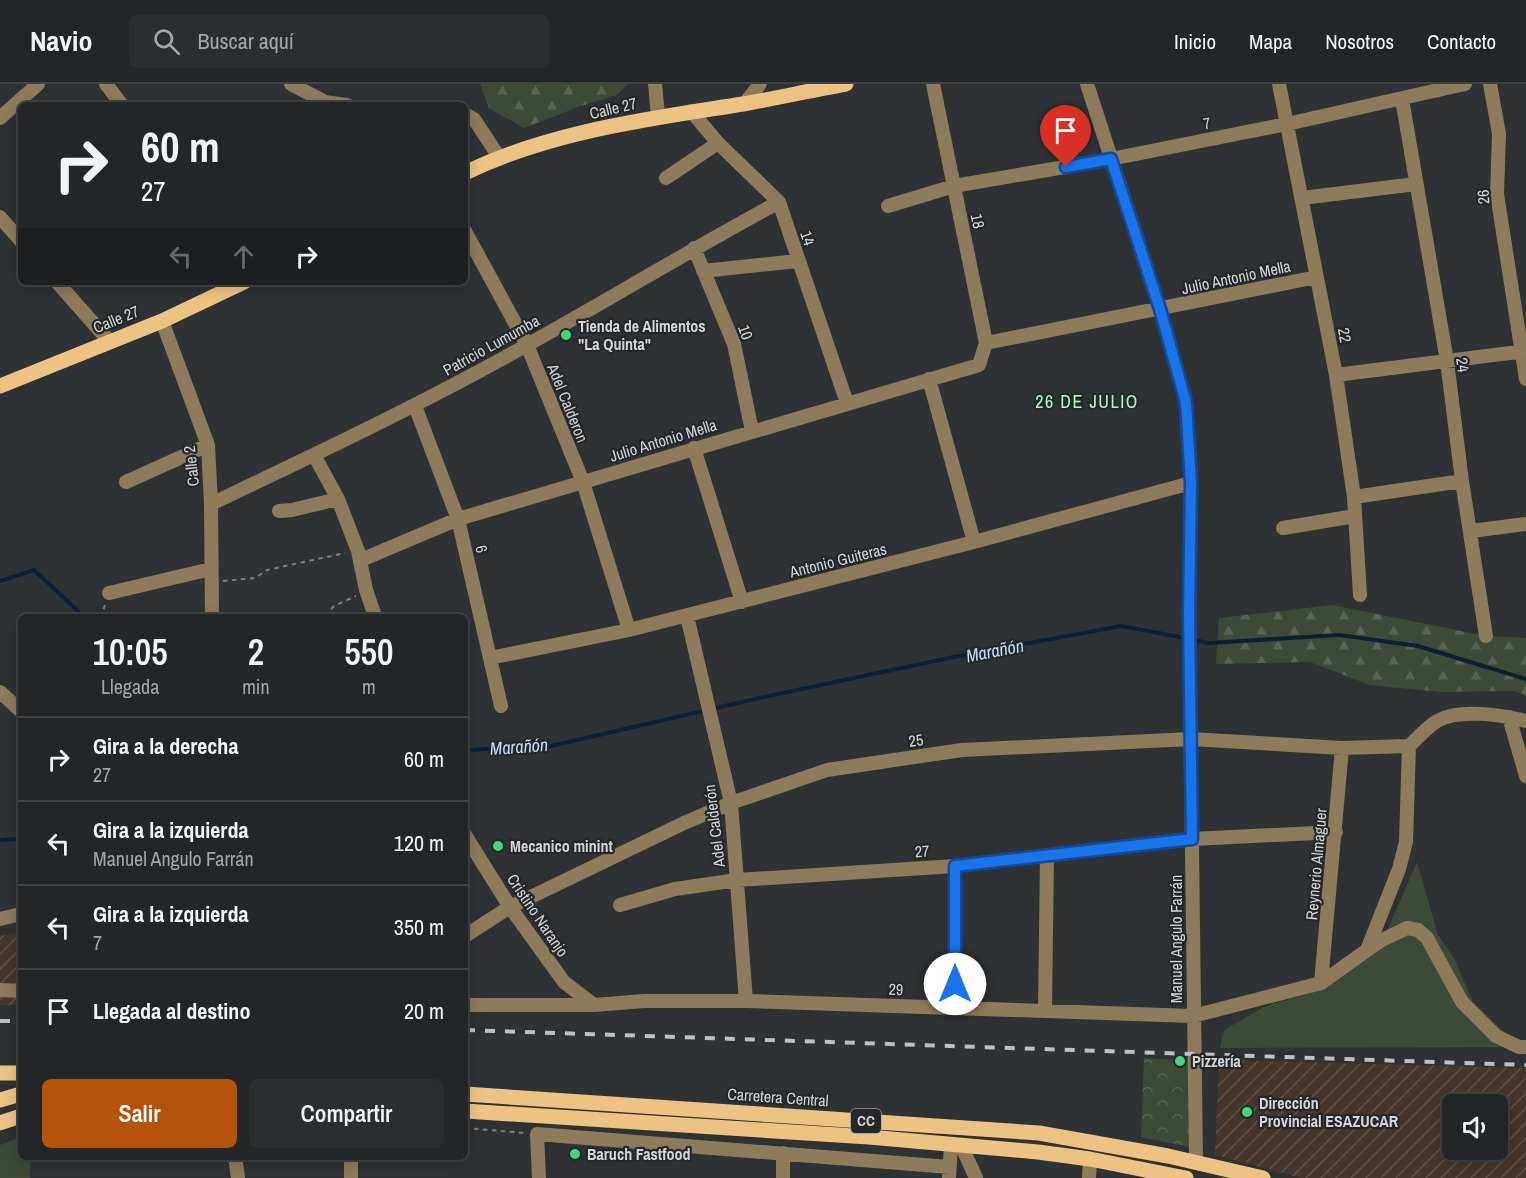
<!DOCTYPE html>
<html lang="es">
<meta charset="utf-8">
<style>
:root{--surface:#232627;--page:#2b2e2f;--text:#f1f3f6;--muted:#a3a5a7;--line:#404344;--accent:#b45309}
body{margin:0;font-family:"Archivo Narrow",sans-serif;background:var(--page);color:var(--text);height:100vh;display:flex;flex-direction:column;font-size:22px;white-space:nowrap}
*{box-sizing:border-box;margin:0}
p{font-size:20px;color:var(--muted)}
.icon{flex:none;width:33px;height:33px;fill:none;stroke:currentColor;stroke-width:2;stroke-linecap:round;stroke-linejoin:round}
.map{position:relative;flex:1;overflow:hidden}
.details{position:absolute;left:18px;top:530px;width:450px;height:546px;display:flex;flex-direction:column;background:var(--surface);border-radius:9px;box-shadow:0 3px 15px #0003,0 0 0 2px var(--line)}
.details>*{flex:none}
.hud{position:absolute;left:18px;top:18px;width:450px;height:183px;border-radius:9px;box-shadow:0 3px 15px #0003,0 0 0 2px var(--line);background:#232627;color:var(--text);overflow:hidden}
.controls{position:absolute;left:1442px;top:1010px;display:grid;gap:12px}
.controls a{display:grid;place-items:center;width:66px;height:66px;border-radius:9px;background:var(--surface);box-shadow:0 3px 15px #0003,0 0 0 2px var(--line);font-size:30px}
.pin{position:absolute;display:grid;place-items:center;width:51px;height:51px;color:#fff;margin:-62px -26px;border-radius:50% 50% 50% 0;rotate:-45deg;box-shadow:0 0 6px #0007}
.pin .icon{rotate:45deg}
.me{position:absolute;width:66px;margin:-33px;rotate:0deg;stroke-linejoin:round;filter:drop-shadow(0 0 4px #0008)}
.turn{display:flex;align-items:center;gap:21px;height:126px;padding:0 24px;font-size:27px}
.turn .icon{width:78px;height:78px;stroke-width:2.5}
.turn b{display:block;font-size:42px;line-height:51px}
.lanes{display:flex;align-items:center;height:57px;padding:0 24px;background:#0003;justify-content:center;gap:30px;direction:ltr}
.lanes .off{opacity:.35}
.eta{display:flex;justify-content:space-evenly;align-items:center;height:102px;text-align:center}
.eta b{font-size:36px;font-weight:600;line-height:42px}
.primary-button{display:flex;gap:12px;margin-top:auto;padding:12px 24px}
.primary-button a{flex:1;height:69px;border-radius:9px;background:var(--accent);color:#fff;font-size:24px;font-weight:600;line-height:69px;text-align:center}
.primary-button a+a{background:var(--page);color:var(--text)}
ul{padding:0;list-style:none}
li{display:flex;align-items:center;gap:18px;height:84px;padding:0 24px;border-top:2px solid var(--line)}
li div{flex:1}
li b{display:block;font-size:22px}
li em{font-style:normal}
header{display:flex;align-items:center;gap:36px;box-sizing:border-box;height:84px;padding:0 30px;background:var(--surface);border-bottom:2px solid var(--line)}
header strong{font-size:28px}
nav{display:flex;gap:33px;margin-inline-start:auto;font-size:21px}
.search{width:420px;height:54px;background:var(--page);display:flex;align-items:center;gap:15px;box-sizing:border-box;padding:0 21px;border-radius:9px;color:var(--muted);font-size:22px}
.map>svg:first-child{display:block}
</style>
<header>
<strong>Navio</strong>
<div class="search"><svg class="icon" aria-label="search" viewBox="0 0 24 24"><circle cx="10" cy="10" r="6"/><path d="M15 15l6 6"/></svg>Buscar aquí</div>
<nav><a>Inicio</a><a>Mapa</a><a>Nosotros</a><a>Contacto</a></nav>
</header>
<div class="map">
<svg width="1526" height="1094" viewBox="0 0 1526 1094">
<defs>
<pattern id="industrial-furrows" width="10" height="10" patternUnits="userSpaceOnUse" patternTransform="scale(1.5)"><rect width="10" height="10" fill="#46352a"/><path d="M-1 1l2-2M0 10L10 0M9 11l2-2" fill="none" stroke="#605148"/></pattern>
<pattern id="forest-firs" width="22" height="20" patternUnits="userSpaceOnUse" patternTransform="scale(1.5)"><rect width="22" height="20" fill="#3d4a38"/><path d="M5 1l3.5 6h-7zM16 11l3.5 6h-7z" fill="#586354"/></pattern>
<pattern id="park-crowns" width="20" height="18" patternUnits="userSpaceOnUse" patternTransform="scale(1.5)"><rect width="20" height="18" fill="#3d4a38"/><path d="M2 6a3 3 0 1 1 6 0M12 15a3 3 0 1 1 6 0" fill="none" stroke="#586354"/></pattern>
</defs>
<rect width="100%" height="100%" fill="#2f3234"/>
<path fill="url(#industrial-furrows)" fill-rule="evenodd" d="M21 848V921H0V852Z
M1219 976 1526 984V1094H1301L1215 1071ZM1452 1020H1497V1065H1452Z"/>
<path fill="#3d4a38" d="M1417 778 1438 851 1454 874 1473 918 1519 963 1220 964 1224 946 1266 922 1305 911 1380 863Z
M21 1053V1072L31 1073 30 1094H0V1061Z"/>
<path fill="url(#forest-firs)" d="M480 0H627L617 11 581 22 524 44 489 24Z
M1332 521 1486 552 1526 554V611L1514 607 1441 608 1370 601 1310 578 1216 580 1219 534Z"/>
<path fill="url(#park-crowns)" d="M1144 974 1188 976 1189 1063 1141 1053Z"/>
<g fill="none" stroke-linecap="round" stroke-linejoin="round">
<path stroke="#0c1f36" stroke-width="4" d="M0 497 34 486 77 526 80 532
M1193 556 1209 559 1339 551 1418 562 1526 595
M465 666 551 662 764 613 949 574 1121 542 1185 554
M0 756 21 755"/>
<path stroke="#7b7e7f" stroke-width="2" stroke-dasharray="4.5 4.5" stroke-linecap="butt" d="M223 497 255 494 267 486 345 469
M105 521 103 527 105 532
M325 532 334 522 356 512
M465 1044 525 1049"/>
<path stroke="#8e7b5c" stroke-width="14" d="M106 0 122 21
M291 0 325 18 347 21
M655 0 658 32
M1087 0 1160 225 1186 319 1191 399 1189 530 1196 1078
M1279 0 1336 291 1354 413 1360 511
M1490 0 1499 50 1497 110 1526 295
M1402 15 1447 277 1462 397 1486 552
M745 19 760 0
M691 27 718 59 779 118 847 319
M465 30 474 35 499 73
M0 34 38 0
M666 94 718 59
M1302 114 1416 100
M888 122 954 102 1111 75 1287 40 1465 0
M0 133 21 157
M465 147 527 261 583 398 629 546
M694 164 734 260 752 347
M703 187 798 177
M57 198 109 257
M162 237 208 361 211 420 212 532
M986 259 1317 193
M1336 291 1526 267
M929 295 974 458
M415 322 458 435 501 622
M694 364 742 518
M314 371 338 415 358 467 366 506 375 532
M126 398 208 361
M1354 413 1462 397
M211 420C318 369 424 319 527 261 611 214 694 164 779 118
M279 427 292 426 338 415
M1283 444 1355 432
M1471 447 1526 440
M361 476 458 435 979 281 986 259 933 0
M109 509 211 485
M687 532 731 719 746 917
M490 574 629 546 974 458 1191 399
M0 608 21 627
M1509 633 1526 692
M1409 662C1418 654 1427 643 1437 637 1459 624 1502 631 1526 637
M465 751 510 823 564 898 594 921
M620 821 675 805 737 796 955 782 1192 755 1336 748
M0 835 21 830
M465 852 510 823 684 739 731 719 827 686 962 666 1191 655 1342 664 1409 662
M1367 866 1399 785 1406 758 1409 662
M1321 899 1342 664
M0 906 21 907
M465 921H594L644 917H746L1193 932 1321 899 1380 857 1407 844 1418 846 1427 854 1462 918 1496 952 1519 963H1526
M955 923V782
M1045 927 1047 771
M962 1063 976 1094
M235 1072 238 1094
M351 1094V1072
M539 1094 537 1050 949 1083
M783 1094V1069
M949 1094 951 1062
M1089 1094 1090 1075"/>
<path stroke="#ecc383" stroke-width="15" d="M465 89C551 47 649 35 743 20 778 14 812 6 846 0
M0 302 162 237 244 198
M0 989H21
M465 1010 1039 1049 1168 1072 1263 1094
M0 1016 21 1010
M465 1027 869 1053 1038 1068 1090 1075 1186 1094
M0 1039 21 1032"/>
<path stroke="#bdbfc0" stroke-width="4" stroke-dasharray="10 10" stroke-linecap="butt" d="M0 937H21
M465 946 1526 981"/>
</g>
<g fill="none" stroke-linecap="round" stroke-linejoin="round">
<defs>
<path id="route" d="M955 900V782L1192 755 1189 530 1191 399 1186 319 1160 225 1111 75 1066 83"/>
</defs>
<use href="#route" stroke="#114b97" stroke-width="15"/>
<use href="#route" stroke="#1a73e8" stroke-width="10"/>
</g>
<g fill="#41d77c" stroke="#25282a" stroke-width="2">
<circle cx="566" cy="251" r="6"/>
<circle cx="498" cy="762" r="6"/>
<circle cx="1180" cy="977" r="6"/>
<circle cx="1247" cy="1028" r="6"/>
<circle cx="575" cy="1070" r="6"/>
</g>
<g text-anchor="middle" stroke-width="4.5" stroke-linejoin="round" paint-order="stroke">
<rect fill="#25282a" stroke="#9ea0a2" stroke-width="1.5" x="851" y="1025" width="30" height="24" rx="4.5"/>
<g font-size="15" font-weight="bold" fill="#d2d4d5">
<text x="866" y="1042">CC</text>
</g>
<g font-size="16" fill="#d2d4d5" stroke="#25282a">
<text transform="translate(613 24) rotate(-13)" y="6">Calle 27</text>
<text transform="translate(1207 39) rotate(-11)" y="6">7</text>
<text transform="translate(1483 113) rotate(-94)" y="6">26</text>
<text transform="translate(978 137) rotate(78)" y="6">18</text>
<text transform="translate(808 154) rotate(72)" y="6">14</text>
<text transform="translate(1236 193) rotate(-12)" y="6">Julio Antonio Mella</text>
<text transform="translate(116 235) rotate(-22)" y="6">Calle 27</text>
<text transform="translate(746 248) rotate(70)" y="6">10</text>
<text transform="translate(1345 251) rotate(79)" y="6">22</text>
<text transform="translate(491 261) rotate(-29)" y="6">Patricio Lumumba</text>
<text transform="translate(1463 281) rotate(82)" y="6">24</text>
<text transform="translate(568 319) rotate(68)" y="6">Adel Calderon</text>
<text transform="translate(663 356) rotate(-17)" y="6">Julio Antonio Mella</text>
<text transform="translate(191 382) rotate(-96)" y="6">Calle 2</text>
<text transform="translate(482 465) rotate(77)" y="6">6</text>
<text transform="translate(838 476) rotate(-14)" y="6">Antonio Guiteras</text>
<text transform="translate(916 656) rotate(-8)" y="6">25</text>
<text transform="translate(714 742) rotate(-97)" y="6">Adel Calderón</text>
<text transform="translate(922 767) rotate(-4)" y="6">27</text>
<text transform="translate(1316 780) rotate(-85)" y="6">Reynerio Almaguer</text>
<text transform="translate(538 831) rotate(56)" y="6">Cristino Naranjo</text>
<text transform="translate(1176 855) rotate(-90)" y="6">Manuel Angulo Farrán</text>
<text transform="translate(896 905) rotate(2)" y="6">29</text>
<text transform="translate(778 1013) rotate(4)" y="6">Carretera Central</text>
</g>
<g font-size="16" font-weight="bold" fill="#d2d4d5" stroke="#25282a" text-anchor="start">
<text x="578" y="248">Tienda de Alimentos<tspan x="578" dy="18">"La Quinta"</tspan></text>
<text x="510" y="768">Mecanico minint</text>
<text x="1192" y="983">Pizzería</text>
<text x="1259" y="1025">Dirección<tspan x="1259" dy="18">Provincial ESAZUCAR</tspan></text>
<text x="587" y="1076">Baruch Fastfood</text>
</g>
<g font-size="18" letter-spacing="1.5" fill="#b1f8c4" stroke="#25282a">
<text x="1087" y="324">26 DE JULIO</text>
</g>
<g font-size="18" font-style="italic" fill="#c4dcf9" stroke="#25282a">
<text transform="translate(995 567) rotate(-11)" y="6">Marañón</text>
<text transform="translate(519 663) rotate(-4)" y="6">Marañón</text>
</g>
</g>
</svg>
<div class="controls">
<a><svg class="icon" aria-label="sound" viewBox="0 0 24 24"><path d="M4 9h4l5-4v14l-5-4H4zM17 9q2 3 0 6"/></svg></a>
</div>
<div class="pin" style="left:1066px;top:83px;background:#d93025"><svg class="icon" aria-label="arrive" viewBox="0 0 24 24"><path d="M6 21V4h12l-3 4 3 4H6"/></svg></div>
<svg class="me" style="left:955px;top:900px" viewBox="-20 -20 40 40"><circle r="19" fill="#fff"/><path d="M0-13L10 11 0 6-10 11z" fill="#1a73e8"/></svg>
<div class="hud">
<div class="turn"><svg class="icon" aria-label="right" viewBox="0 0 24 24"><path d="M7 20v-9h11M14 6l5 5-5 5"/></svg><div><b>60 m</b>27</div></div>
<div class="lanes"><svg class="icon off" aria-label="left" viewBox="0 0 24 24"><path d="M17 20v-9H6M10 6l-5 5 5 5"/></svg><svg class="icon off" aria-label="ahead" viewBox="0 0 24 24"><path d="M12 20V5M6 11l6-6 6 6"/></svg><svg class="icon" aria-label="right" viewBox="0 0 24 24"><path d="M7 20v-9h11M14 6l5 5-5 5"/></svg></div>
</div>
<section class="details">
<div class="eta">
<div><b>10:05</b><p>Llegada</p></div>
<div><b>2</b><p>min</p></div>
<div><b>550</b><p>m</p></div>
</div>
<ul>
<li><svg class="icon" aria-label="right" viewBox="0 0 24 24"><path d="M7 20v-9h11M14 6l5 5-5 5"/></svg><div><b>Gira a la derecha</b><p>27</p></div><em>60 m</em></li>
<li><svg class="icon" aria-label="left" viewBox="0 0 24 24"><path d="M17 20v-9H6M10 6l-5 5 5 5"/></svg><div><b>Gira a la izquierda</b><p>Manuel Angulo Farrán</p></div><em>120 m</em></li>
<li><svg class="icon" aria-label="left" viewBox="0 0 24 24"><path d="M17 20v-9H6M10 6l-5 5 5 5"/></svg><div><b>Gira a la izquierda</b><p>7</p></div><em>350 m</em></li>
<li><svg class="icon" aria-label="arrive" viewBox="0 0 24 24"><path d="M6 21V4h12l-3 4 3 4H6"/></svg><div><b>Llegada al destino</b></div><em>20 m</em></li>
</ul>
<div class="primary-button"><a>Salir</a><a>Compartir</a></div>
</section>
</div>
